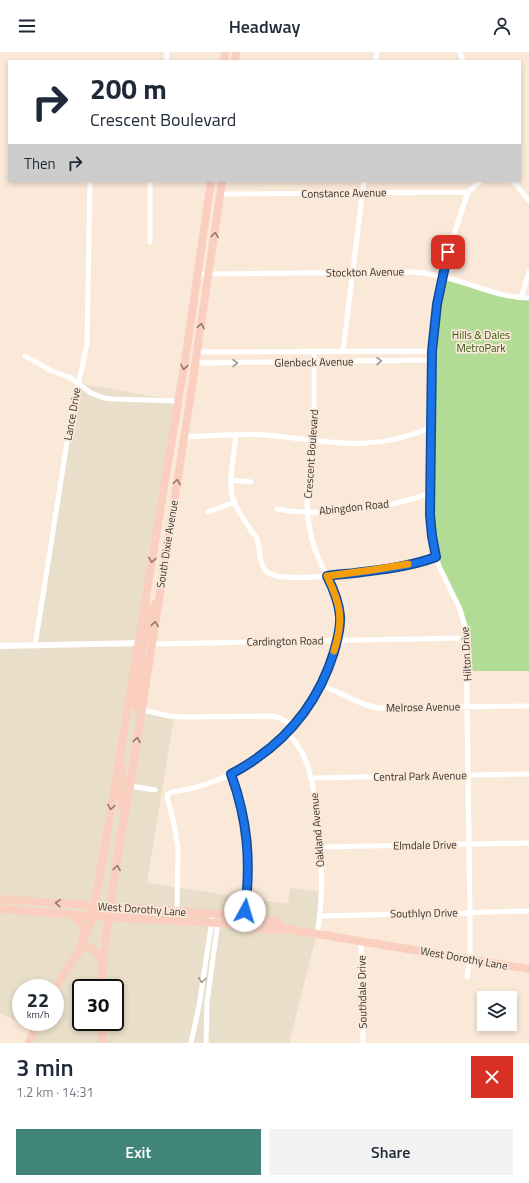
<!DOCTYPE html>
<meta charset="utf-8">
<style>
:root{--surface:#fff;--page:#f2f2f3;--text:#1f2937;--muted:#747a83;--accent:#41857a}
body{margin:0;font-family:"Titillium Web",sans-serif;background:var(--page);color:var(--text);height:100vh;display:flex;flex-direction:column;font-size:15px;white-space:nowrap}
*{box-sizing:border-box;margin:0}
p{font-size:13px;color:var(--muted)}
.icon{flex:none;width:22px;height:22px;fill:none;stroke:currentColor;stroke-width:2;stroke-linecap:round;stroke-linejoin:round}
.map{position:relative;height:991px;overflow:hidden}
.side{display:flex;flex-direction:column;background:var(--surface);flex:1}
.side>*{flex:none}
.banner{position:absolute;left:8px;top:8px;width:513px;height:122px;border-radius:0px;box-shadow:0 2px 6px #0003;background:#fff;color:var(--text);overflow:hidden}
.tools{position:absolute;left:477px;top:939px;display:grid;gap:8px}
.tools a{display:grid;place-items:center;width:40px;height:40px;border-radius:0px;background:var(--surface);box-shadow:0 2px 6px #0003;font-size:20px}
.speed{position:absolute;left:12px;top:927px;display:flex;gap:8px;font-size:20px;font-weight:700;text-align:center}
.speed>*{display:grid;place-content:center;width:52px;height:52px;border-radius:50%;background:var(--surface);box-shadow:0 2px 6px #0003;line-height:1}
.speed small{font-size:10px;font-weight:400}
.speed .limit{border:2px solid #111;border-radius:6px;background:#fff;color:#111}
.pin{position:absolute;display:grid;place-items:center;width:34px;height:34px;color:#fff;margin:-17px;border-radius:8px;box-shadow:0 2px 6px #0006}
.me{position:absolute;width:44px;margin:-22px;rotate:6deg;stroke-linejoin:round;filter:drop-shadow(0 0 3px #0008)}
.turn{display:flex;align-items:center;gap:14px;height:84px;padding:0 16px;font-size:18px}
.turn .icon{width:52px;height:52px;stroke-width:2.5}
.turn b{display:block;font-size:28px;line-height:34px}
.then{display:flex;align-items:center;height:38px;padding:0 16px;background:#0003;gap:8px;font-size:15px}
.round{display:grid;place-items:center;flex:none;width:42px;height:42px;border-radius:0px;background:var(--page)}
.headline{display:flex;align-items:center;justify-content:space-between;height:68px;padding:0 16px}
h1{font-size:24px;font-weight:600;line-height:30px}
.primary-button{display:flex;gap:8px;margin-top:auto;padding:8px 16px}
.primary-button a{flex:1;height:46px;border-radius:0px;background:var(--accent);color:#fff;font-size:16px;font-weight:600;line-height:46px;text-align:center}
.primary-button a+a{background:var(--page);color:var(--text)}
header{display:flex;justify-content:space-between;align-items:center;height:52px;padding:0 16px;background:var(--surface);font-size:18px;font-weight:600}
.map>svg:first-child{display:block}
</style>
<header><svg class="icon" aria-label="menu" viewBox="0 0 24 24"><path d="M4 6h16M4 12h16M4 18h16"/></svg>Headway<svg class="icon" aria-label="person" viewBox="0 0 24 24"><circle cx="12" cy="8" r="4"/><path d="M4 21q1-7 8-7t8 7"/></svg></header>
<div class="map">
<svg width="529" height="991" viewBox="0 0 529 991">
<rect width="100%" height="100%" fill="#fae9d9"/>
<path fill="#e8dec9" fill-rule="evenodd" d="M78 331 178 349 129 657 174 664 147 831 288 852 290 836 321 840 317 881 289 991H31L34 978 0 961V594H34ZM21 936H55V970H21ZM81 936H115V970H81Z"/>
<path fill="#b2db96" d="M443 225 473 234 529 246V619H467L465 574 446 529 431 484 432 299Z"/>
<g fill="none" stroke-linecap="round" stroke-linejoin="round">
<path stroke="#fff" stroke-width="5" d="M167 0V9
M460 0 463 9
M376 9 377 0
M513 129 529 149
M220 142 468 140
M150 190V129
M198 222 416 220C436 222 455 228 474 234 492 240 510 246 529 246
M521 246 529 220
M343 299 364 129
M197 300 432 299
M25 304 50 318 71 326 91 341 104 346 114 347 178 349
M196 311 432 308
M236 382C235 399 228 427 232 443 234 455 244 467 250 477 252 480 256 484 257 487 261 498 258 510 266 519 282 537 412 513 436 505
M184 385C212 384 239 381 267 383 329 389 370 402 432 375
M231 428 251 430
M277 457C321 465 388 457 430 441
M208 460 235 450
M152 592 466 586
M35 594 71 365 87 292 90 129
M322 633 363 652 378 656 529 654
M142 658 169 664 184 665 270 664 281 666 294 675
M288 681C294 688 299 694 303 703 313 723 315 747 318 768 322 806 324 844 317 881
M231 722C252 778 249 816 244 874
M311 726 529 722
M130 734 155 738
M321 795 529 791
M177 859 178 796 174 772 167 745 168 742 172 740C246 730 311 675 332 605 337 591 341 578 340 563 338 543 328 527 320 510 312 493 308 472 307 454 306 432 311 412 313 390 315 360 314 330 314 300
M320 864 529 859
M361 889 363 991
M467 925 470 906V860L466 586 465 574 460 557 439 514 431 484 430 441 432 299 437 252 448 200 468 140 481 129
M191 991 199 954 213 862
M206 991 207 951 218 869"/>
<path stroke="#fff" stroke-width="6" d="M0 594 142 591"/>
<path stroke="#fbcfbf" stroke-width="8" d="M224 9 225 0
M235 9 236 0
M135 628 138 638 136 655 142 658
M144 637C136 616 145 586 149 564L152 555 159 549
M121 713C122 722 120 732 130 734
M114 736C123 740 123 746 122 755
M0 847 245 864 277 870 281 876
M0 857 123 866 218 871 275 878 281 876 529 917
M71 862C79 867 84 873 84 884
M78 901 83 896 88 895 94 898 102 910
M101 936 105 889 120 788 130 734 190 348 222 129
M55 937 76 903 91 870 104 800 187 296 211 129
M101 970 103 991
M29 991 38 970"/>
</g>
<defs><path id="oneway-chevron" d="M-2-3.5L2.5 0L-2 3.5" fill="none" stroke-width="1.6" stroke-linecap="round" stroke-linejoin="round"/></defs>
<g stroke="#90796e">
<use href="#oneway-chevron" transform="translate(215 183) rotate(-82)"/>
<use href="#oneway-chevron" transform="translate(201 274) rotate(-81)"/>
<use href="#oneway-chevron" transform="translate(184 315) rotate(100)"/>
<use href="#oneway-chevron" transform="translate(177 430) rotate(-81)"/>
<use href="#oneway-chevron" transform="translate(152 508) rotate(100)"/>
<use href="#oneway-chevron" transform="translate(155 572) rotate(-81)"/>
<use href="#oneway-chevron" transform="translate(137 688) rotate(-81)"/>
<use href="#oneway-chevron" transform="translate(111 755) rotate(99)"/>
<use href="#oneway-chevron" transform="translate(117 816) rotate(-81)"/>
<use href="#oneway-chevron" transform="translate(58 851) rotate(-175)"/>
</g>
<g stroke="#9c9896">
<use href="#oneway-chevron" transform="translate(379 309) rotate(-1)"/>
<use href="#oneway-chevron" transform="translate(235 311) rotate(-1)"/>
<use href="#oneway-chevron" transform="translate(202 928) rotate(97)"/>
</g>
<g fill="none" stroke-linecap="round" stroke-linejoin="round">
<defs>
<path id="route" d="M245 859C251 810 248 769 231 722 282 695 317 655 334 600 337 588 341 577 340 564 339 550 333 536 327 524 361 520 404 517 436 505L432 484 430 463 432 299 437 252 448 200"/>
</defs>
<use href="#route" stroke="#114b97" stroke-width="10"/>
<use href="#route" stroke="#1a73e8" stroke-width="7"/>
<path stroke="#f59e0b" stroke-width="7" d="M334 599C344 568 341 553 327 524L372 518 408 512"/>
</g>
<g text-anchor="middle" stroke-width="3.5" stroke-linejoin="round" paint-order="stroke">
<g font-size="11" fill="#38322c" stroke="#fae9d9">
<text transform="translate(344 141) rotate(-1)" y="4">Constance Avenue</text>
<text transform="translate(365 220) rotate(-1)" y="4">Stockton Avenue</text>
<text transform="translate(314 310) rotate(-1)" y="4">Glenbeck Avenue</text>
<text transform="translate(72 362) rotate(-80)" y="4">Lance Drive</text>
<text transform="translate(311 402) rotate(-86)" y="4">Crescent Boulevard</text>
<text transform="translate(354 455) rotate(-6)" y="4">Abingdon Road</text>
<text transform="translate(167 492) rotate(-81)" y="4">South Dixie Avenue</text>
<text transform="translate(285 589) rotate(-1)" y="4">Cardington Road</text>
<text transform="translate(466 602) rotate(-93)" y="4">Hilton Drive</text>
<text transform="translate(423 655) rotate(-1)" y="4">Melrose Avenue</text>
<text transform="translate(420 724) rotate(-1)" y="4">Central Park Avenue</text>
<text transform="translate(317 778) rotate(-95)" y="4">Oakland Avenue</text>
<text transform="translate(425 793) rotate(-1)" y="4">Elmdale Drive</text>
<text transform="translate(142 857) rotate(4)" y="4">West Dorothy Lane</text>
<text transform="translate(424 861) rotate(-1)" y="4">Southlyn Drive</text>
<text transform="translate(464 906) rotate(10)" y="4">West Dorothy Lane</text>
<text transform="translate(362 940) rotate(-91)" y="4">Southdale Drive</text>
</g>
<g font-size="11" fill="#345811" stroke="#fae9d9">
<text x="481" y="287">Hills &amp; Dales<tspan x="481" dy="13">MetroPark</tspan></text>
</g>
</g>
</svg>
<div class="tools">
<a><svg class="icon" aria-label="layers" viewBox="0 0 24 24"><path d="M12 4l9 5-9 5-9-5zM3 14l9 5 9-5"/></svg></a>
</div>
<div class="speed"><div>22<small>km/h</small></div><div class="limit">30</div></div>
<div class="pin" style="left:448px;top:200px;background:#d93025"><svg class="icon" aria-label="arrive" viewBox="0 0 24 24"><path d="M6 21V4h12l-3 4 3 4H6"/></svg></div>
<svg class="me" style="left:245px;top:859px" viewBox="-20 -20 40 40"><circle r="19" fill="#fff"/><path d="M0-13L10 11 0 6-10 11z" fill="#1a73e8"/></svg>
<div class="banner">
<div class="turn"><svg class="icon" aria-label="right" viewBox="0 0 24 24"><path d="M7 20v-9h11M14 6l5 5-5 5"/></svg><div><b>200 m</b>Crescent Boulevard</div></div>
<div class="then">Then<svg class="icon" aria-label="right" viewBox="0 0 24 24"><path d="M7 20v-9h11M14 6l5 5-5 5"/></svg></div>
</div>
</div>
<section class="side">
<div class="headline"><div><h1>3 min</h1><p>1.2 km · 14:31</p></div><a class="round" style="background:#d93025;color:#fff"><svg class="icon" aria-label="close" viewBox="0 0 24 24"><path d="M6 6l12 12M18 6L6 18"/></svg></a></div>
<div class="primary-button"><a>Exit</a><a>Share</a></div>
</section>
